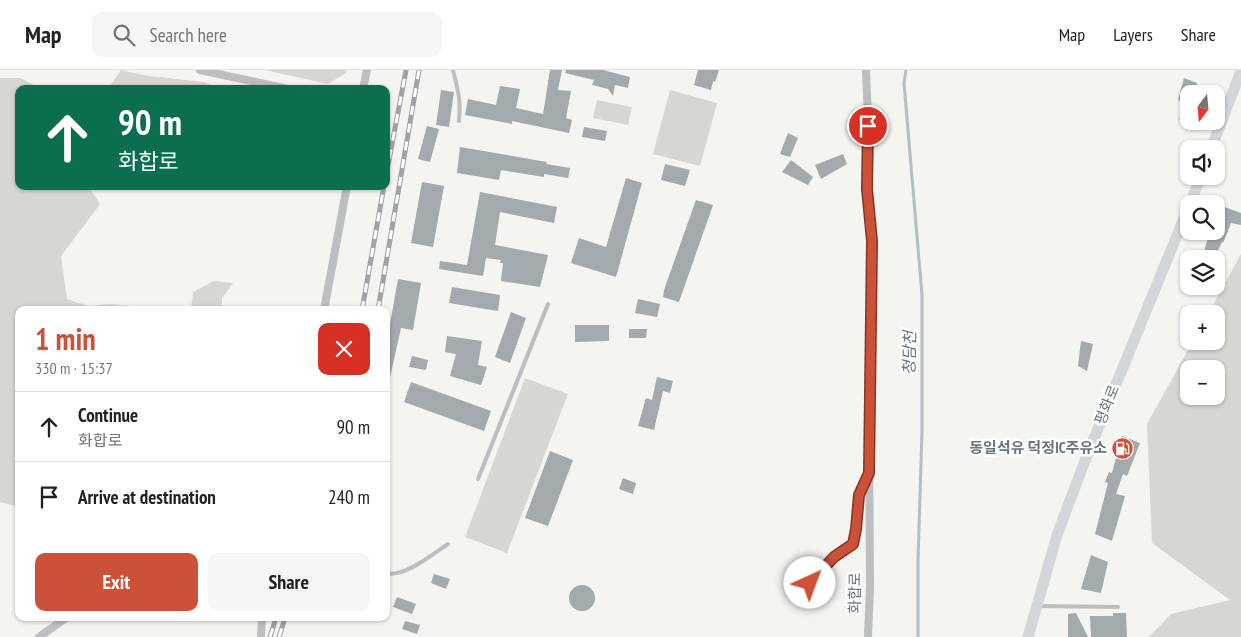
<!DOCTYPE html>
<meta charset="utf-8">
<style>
:root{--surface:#fff;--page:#f6f6f6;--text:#202124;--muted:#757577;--line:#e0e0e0;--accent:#cb5139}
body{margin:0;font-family:"PT Sans Narrow","Noto Sans KR",sans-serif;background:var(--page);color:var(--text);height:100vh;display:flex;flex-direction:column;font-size:19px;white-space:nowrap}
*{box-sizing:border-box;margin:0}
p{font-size:16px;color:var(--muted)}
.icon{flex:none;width:28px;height:28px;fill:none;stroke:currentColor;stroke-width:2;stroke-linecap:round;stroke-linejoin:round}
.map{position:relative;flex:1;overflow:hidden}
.sheet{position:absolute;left:15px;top:236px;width:375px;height:315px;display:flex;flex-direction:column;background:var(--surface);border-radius:10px;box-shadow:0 1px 4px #0004}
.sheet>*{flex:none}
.banner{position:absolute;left:15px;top:15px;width:375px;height:105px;border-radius:10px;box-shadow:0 1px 4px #0004;background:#0b6e4f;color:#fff;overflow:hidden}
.needle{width:32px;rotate:196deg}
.controls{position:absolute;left:1180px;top:15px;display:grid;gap:10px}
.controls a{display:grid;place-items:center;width:45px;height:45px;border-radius:10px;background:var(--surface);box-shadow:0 1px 4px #0004;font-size:25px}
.pin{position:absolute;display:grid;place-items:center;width:42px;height:42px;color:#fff;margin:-21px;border:2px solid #fff;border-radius:50%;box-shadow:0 1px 5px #0007}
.me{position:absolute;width:55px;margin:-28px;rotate:43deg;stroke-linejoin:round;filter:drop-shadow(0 0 4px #0008)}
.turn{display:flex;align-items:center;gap:18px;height:105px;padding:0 20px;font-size:22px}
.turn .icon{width:65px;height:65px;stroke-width:2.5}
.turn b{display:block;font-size:35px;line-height:42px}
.round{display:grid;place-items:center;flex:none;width:52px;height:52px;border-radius:10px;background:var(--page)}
.head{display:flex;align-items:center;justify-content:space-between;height:85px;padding:0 20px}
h1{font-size:30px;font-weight:700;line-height:38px;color:var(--accent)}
.primary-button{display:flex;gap:10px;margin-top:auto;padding:10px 20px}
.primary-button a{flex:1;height:58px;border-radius:10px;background:var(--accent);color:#fff;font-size:20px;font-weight:700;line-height:58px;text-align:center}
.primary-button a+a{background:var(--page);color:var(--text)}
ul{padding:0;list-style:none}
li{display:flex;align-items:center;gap:15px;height:70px;padding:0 20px;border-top:1px solid var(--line)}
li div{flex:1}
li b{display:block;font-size:19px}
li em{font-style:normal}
header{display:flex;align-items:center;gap:30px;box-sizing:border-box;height:70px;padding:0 25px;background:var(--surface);border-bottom:1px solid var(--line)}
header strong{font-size:24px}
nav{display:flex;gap:28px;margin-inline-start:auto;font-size:18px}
.search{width:350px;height:45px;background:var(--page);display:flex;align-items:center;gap:12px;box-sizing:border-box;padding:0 18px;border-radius:10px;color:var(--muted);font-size:19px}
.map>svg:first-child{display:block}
</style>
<header>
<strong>Map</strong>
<div class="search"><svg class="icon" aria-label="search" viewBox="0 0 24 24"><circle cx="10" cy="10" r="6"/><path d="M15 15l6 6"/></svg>Search here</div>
<nav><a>Map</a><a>Layers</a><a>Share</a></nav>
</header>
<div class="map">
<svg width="1241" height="567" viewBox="0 0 1241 567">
<rect width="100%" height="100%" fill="#f4f4f0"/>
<path fill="#d4d8d0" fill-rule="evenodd" d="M121 0 148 6 204 12 222 19H108Z
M265 0H347L346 3 328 14Z
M0 8H21L41 19H19V116H88L100 134 61 186 67 229 88 236 110 234 152 238 158 240H19V437L0 432Z
M670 20 717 33 700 96 653 84Z
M597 30 632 37 628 55 593 48Z
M1241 184V567H1149L1171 544 1230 530 1152 473 1147 354 1193 271H1216V244H1208ZM1189 299H1216V326H1189Z
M214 211 233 213 222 228V240H191L193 222Z
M525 308 568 324 507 483 465 467Z"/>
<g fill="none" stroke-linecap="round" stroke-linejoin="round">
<path stroke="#b4bfc2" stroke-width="3" d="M906 0 904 13 922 225V361L918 491V567"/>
</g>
<path fill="#a2aaae" d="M550 0H562L558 20 571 21 566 48 572 50 569 63 512 51V54L465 45 468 29 496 35 500 16 520 19 516 38 543 44Z
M566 0H603L630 7 628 18 615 15 613 26 608 19 592 15 594 10 565 3Z
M698 0H719L715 12 713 11 711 20 694 15Z
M1184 8 1197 13 1196 24H1189V53L1179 50 1187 33 1178 30Z
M441 20 454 22 449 57 436 55Z
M427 56 439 59 430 92 418 89Z
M584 57 607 61 605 71 582 67Z
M788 63 798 68 790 87 780 84Z
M460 77 547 92 546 94 570 98 568 108 544 104V107L501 100 499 110 457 103Z
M843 84 847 94 821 109 815 95Z
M791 90 813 107 808 115 782 102Z
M665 94 690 100 685 116 661 110Z
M626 108 642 113 616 207 571 193 579 168 606 177Z
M422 112 444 116 433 177 411 173Z
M480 122 557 137 554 153 500 142 495 175 548 185 540 217 501 211 503 193H500L501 190 486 188 483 206 439 199 440 191 467 195Z
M696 130 713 135 679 232 663 227 664 220Z
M1219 135 1241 143V155L1231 153 1223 173 1222 172 1214 189H1202L1210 161H1216V141Z
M398 209 421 213 413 260 401 258 389 312H386V277Z
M452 217 500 225 498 241 449 233Z
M638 229 660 234 657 247 635 243Z
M511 242 526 248 510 293 495 287Z
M575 255H609V271L575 272Z
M629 259H647L646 268H629Z
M447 266 482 271 478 295 487 297 481 315 450 306 456 284 445 282Z
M1081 271 1093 274 1087 301 1078 296Z
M412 286 428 290 426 300 409 297Z
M657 307 673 311 670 323 663 321 654 360 638 356 646 328 652 330Z
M411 312 491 341 484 361 404 332Z
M1122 366 1140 373 1127 406 1123 404 1116 424 1125 426 1112 471 1095 464 1108 413 1105 412 1109 402 1112 403Z
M550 381 573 390 548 456 525 448Z
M623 408 636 413 633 424 619 419Z
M1091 485 1108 492 1101 523 1081 519Z
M434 504 450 509 446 519 431 513Z
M569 528a13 13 0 1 1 26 0a13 13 0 1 1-26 0Z
M397 527 416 534 412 544 393 537Z
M1076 543 1088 567H1068V544Z
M1113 543H1126L1127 567H1091L1090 546H1113Z
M405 551 420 555 417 564 402 559Z"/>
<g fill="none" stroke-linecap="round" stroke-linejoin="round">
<path stroke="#bbbfc2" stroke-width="4" d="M453 0C458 21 461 29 459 51
M478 409 548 234
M386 503C404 508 433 484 448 474
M798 526 834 487 853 474 856 459 859 425 867 407
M1038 536 1118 537"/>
<path stroke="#bbbfc2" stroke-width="8" d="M200 0 288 19
M866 0 869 75 867 119 871 171 869 361 870 517 868 567
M363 19 367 0
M324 240 347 116
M39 567 66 548
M261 567 262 548"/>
<path stroke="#d2d6d9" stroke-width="11" d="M1211 79 1241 1
M1190 134 1201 106
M1028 567 1057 465 1086 388 1189 136"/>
<defs>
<path id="rail" d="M386 106 406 0
M362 240 384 116
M378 240 419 0
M270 567 276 548
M279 567 285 548"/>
</defs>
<use href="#rail" stroke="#9ea3a7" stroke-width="5"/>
<use href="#rail" stroke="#fff" stroke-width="3" stroke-dasharray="9" stroke-linecap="butt"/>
</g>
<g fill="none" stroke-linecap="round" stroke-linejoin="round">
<defs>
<path id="route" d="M810 513 834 487 853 474 856 459 859 425 869 403 872 171 867 119 868 56"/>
</defs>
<use href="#route" stroke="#843525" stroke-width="12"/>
<use href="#route" stroke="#cb5139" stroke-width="9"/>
</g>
<defs>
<symbol id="fuel-disc" viewBox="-11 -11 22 22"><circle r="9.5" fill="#cb5139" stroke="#fff"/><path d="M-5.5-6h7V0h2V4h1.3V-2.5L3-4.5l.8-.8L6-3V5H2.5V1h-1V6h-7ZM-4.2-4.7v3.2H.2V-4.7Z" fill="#fff"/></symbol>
</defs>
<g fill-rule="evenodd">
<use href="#fuel-disc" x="1110" y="366" width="25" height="25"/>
</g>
<g text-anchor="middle" stroke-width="5" stroke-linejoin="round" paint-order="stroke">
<g font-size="15" fill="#67757e" stroke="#fff">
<text transform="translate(1107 335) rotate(-68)" y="5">평화로</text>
<text transform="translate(855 523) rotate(-89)" y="5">화합로</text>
</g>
<g font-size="15" font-weight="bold" fill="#67757e" stroke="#fff" text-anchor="end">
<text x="1107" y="383">동일석유 덕정IC주유소</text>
</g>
<g font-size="16" font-style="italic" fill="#63767b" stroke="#fff">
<text transform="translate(909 283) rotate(-89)" y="6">청담천</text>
</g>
</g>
</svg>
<div class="controls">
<a><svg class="needle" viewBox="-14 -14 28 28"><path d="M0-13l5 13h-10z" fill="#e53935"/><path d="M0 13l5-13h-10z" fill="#757577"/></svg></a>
<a><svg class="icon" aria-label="sound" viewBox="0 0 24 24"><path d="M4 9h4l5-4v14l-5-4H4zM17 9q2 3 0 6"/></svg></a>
<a><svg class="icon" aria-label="search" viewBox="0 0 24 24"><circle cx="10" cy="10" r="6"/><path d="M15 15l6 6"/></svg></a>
<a><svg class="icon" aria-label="layers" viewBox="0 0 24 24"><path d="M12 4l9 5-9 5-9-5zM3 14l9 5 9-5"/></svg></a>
<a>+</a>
<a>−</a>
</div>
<div class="pin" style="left:868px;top:56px;background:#d93025"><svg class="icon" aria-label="arrive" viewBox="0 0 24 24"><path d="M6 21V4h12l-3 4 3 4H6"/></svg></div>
<svg class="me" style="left:810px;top:513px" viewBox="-20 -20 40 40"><circle r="19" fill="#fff"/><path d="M0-13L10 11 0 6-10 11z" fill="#cb5139"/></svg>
<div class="banner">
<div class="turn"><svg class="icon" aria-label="ahead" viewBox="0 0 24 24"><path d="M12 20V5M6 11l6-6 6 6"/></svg><div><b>90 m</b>화합로</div></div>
</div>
<section class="sheet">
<div class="head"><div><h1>1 min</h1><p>330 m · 15:37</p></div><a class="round" style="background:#d93025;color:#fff"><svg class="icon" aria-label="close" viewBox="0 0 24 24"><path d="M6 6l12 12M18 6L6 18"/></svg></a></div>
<ul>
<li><svg class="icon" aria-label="ahead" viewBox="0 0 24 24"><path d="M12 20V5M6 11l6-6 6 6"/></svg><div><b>Continue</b><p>화합로</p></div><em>90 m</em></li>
<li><svg class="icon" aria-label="arrive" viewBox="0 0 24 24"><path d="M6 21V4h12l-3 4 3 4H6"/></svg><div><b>Arrive at destination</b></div><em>240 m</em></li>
</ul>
<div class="primary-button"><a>Exit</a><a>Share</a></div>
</section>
</div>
